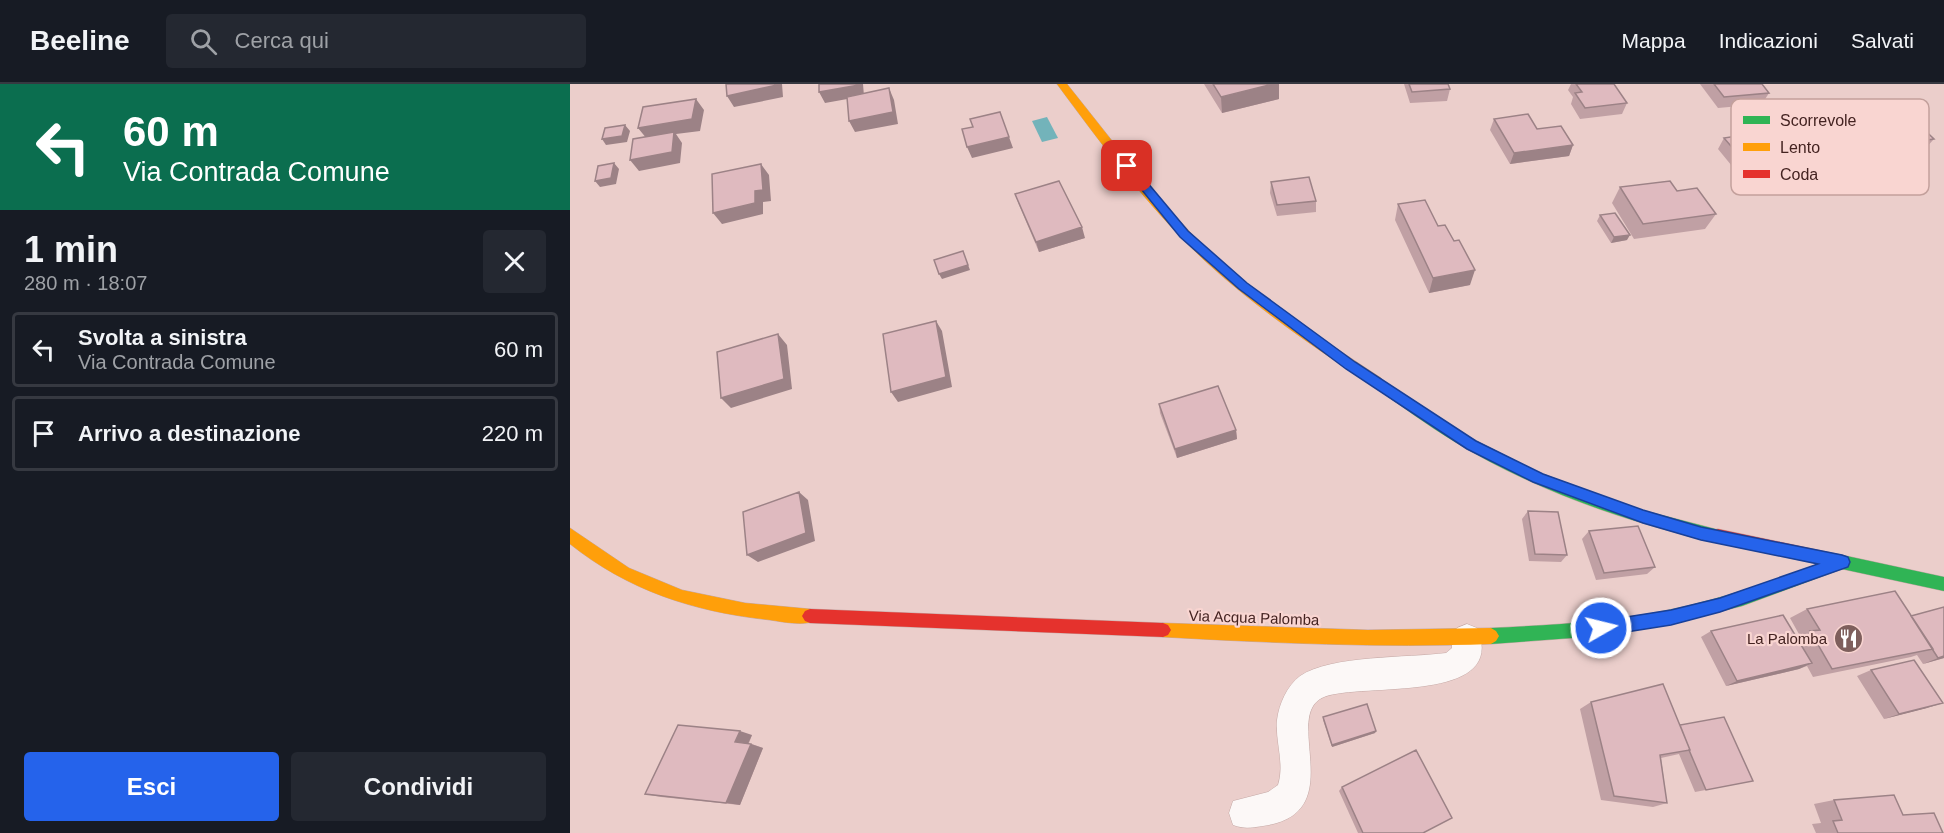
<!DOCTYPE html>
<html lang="it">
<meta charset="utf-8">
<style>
:root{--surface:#171b24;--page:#242831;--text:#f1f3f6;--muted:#9ea1a6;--line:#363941;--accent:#2563eb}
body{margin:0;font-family:Arial,sans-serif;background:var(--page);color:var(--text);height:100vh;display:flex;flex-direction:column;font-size:22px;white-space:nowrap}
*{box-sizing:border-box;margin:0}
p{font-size:20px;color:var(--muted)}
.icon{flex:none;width:33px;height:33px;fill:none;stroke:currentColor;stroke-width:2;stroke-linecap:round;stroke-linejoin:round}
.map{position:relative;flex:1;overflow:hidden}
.panel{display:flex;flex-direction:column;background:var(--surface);width:570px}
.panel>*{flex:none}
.hud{background:#0b6e4f;color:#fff;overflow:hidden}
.pin{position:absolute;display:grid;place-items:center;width:51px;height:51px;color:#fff;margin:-26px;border-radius:12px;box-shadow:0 3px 9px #0006}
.me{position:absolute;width:66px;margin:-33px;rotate:82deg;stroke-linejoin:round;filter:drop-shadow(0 0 4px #0008)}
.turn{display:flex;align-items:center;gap:21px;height:126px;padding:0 24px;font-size:27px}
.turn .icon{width:78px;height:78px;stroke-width:2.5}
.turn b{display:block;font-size:42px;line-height:51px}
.round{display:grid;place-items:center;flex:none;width:63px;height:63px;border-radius:6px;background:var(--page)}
.head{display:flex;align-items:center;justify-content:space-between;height:102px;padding:0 24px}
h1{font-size:36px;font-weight:800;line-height:45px}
.primary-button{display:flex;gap:12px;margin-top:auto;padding:12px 24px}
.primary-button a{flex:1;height:69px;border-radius:6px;background:var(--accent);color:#fff;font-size:24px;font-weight:800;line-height:69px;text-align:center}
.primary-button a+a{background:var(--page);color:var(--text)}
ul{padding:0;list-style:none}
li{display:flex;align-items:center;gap:18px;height:75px;margin:0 12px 9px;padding:0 12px;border:3px solid var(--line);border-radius:6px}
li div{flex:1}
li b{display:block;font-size:22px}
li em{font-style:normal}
header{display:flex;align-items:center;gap:36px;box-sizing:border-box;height:84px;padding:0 30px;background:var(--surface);border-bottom:2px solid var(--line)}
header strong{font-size:28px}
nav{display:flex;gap:33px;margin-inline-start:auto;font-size:21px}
.search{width:420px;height:54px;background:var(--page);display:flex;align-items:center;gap:15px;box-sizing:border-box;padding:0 21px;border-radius:6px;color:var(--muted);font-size:22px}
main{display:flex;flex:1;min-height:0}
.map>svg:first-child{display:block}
</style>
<header>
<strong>Beeline</strong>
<div class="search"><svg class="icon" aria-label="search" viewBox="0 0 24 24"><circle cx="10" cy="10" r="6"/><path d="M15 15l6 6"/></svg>Cerca qui</div>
<nav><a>Mappa</a><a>Indicazioni</a><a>Salvati</a></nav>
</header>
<main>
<section class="panel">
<div class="hud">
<div class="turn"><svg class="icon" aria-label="left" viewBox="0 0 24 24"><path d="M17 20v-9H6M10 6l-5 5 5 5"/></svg><div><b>60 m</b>Via Contrada Comune</div></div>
</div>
<div class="head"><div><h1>1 min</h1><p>280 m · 18:07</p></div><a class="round"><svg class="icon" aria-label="close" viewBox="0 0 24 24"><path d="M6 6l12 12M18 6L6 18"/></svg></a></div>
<ul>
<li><svg class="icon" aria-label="left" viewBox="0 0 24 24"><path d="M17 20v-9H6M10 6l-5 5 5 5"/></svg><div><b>Svolta a sinistra</b><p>Via Contrada Comune</p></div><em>60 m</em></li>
<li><svg class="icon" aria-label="arrive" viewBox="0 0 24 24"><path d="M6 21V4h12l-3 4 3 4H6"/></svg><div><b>Arrivo a destinazione</b></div><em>220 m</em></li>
</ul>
<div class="primary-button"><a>Esci</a><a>Condividi</a></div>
</section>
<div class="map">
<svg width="1374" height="749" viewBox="0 0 1374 749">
<rect width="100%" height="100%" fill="#ebcecb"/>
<path fill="#73b3ba" d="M477 33 488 54 472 58 462 37Z"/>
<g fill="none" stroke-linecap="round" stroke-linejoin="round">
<defs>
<path id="street" d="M897 540 907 544C940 621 791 598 754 613 711 631 779 725 699 741 685 743 676 746 663 741L659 729 663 717 698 708 708 701C715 680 705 657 707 636 709 620 717 602 730 592 761 571 838 574 876 569L882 564V554L887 544Z"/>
<path id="fast" d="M807 293 895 351 966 387 1053 421 1153 447 1155 452 1153 457C1142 461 1113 450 1100 447 1026 427 951 398 885 358 857 341 830 321 803 302L801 298 803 294Z
M1272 471 1374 493V507L1272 485 1172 522 1101 540 1016 553 921 560 916 557 913 552 916 547 921 544C982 541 1043 538 1103 525 1161 513 1216 492 1272 471Z"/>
<path id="slow" d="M487 0H497C543 57 586 116 639 167 691 216 752 255 811 294L813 298 811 302H803C744 263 686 224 634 176 579 124 532 61 487 0Z
M0 444 59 484 112 506 175 519 240 525 245 527 248 532 245 537C233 542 213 538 200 536 125 528 59 507 0 460Z
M593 539 798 546 921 544 926 547 929 552 926 557 921 560C811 564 702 559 593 553L588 551 585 546 588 541Z"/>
<path id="jam" d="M1148 445 1272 471 1277 473 1279 478 1277 483 1272 485 1148 459 1143 457 1141 452 1143 447Z
M240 525 593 539 598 541 601 546 598 551 593 553 240 539 235 537 232 532 235 527Z"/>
</defs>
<use href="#street" stroke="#c4a8a5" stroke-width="1"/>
<use href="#fast" stroke="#c4a8a5" stroke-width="1"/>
<use href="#slow" stroke="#c4a8a5" stroke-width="1"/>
<use href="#jam" stroke="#c4a8a5" stroke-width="1"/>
<use href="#street" fill="#fcf8f7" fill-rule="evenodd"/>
<use href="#fast" fill="#30b455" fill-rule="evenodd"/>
<use href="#slow" fill="#ff9f0a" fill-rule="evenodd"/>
<use href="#jam" fill="#e5322d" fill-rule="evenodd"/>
</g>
<path fill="#c0a0a4" d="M634 0H709V15L652 29Z
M834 0H878L880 5 877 17 840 19Z
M1001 0H1044L1057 19 1052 30 1010 35 1001 20 1003 13 998 6Z
M1130 0H1192L1199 9 1192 20 1148 24Z
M924 35 967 45 1003 61 999 72 940 80 920 46Z
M1292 39 1364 55 1354 66 1306 73 1284 51Z
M1154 54 1226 78 1166 87 1148 65Z
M701 98 746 117V128L707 132 700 109Z
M1050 103 1107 107 1146 130 1135 145 1064 155 1042 119Z
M445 110 515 154 469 168 449 121Z
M828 120 900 201 859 209 825 136Z
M1030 131 1057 156 1041 159 1027 137Z
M589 320 666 346 667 355 607 374 590 329Z
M958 427 997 471 991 478 959 477 952 435Z
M1019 447 1085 483 1077 490 1026 496 1012 455Z
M1374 523V574L1353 580 1347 571 1341 573 1243 593 1237 582 1229 585 1156 602 1131 553 1141 547 1227 554 1230 552 1220 534 1237 525 1341 532Z
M1301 586 1357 624 1314 635 1287 592Z
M1021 618 1110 641 1183 697 1125 708 1109 670 1091 674 1097 719 1083 723 1031 716 1010 625Z
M753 633 806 647 805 649 762 663 753 636Z
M182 651 179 659 193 664 170 721 91 713 75 710Z
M772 703 853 749H788L769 707Z
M1264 716 1333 731 1373 749H1246L1242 740 1251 739 1244 720Z"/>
<path fill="#9c8286" d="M206 0H212L213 13 164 23 157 12Z
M289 0H293L294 12 255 19 249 8Z
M703 0H709V15L652 29 651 13Z
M319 4 324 16 328 40 285 48 279 37Z
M126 15 134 26 130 47 106 50 112 59 110 79 69 87 60 76 77 55 68 44Z
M55 41 60 47 57 58 36 61 32 55Z
M439 53 443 64 402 74 397 63Z
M1003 61 999 72 940 80 944 69Z
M1234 66 1226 78 1166 87 1173 76Z
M44 79 49 85 46 100 30 103 25 97Z
M191 80 199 91 201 117 193 118V130L152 140 143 129 185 107Z
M512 143 515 154 469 168 466 158Z
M1060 151 1057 156 1041 159 1044 153Z
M393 167 400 186 372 195 369 190Z
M905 186 900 201 859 209 863 194Z
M366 237 372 247 382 303 328 318 321 308Z
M208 250 217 261 222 305 161 324 151 314Z
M666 346 667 355 607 374 605 365Z
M229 408 238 416 245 457 188 478 177 471Z
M1374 572V574L1353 580 1368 574Z
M1242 579 1229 585 1156 602 1167 597Z
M1373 619 1357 624 1314 635 1329 630Z
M170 647 182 651 177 662 165 658Z
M806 647 805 649 762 663V661Z
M181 660 193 664 170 721 156 719Z"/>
<path fill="#dfbabf" stroke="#9c8286" stroke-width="1.5" d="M156 0H206L207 1 157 12Z
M249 0H289V1L249 8Z
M643 0H703L651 13Z
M839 0H878L880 5 842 8Z
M1006 0H1044L1057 19 1015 24 1005 9 1012 8Z
M1144 0H1192L1199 9 1154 13Z
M319 4 323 28 279 37 277 13Z
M126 15 122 35 68 44 73 23Z
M430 28 439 53 397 63 392 45 403 43 400 35Z
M958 30 967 45 991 42 1003 61 944 69 924 35Z
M1341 33 1364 55 1315 62 1292 39Z
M55 41 52 52 32 55 35 44Z
M1214 45 1234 66 1173 76 1154 54Z
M104 48 102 68 60 76 63 55Z
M44 79 41 94 25 97 28 82Z
M191 80 193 106 185 107V119L143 129 142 90Z
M739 93 746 117 707 121 701 98Z
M489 97 512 143 466 158 445 110Z
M1100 97 1107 107 1127 104 1146 130 1073 140 1050 103Z
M855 116 868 142 875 141 884 157 889 156 905 186 863 194 828 120Z
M1045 129 1060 151 1044 153 1030 131Z
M393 167 398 181 369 190 364 176Z
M366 237 376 293 321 308 313 250Z
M208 250 214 295 151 314 147 268Z
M648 302 666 346 605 365 589 320Z
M229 408 236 449 177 471 173 428Z
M958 427 988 428 997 471 965 470Z
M1068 442 1085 483 1034 489 1019 447Z
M1325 507 1363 565 1262 585 1240 547 1250 546 1237 525Z
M1374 523V572L1368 574 1341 532Z
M1213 531 1242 579 1167 597 1141 547Z
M1344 576 1373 619 1329 630 1301 586Z
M1093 600 1120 666 1090 671 1097 719 1044 712 1021 618Z
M797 620 806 647 762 661 753 633Z
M1154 633 1183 697 1136 706 1119 666H1120L1110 641Z
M108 641 170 647 165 658 181 660 156 719 75 710Z
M846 666 882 734 853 749H793L772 703Z
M1324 711 1333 731 1364 729 1373 749H1268L1263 737 1272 736 1264 716Z"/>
<path fill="#2563eb" stroke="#184099" stroke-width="1.5" d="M557 78 561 79 618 147 677 199 785 278 906 357 973 390 1073 426 1131 443 1272 471 1278 473 1280 478 1278 483 1150 528 1101 541 1031 552 1025 550 1023 544 1025 539 1031 537 1101 526 1150 514 1248 480 1131 456 1073 439 963 398 897 365 776 285 669 205 610 153 554 84 552 82Z"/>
<defs>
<symbol id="restaurant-disc" viewBox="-11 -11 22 22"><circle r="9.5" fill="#7e5f5c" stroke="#f9d5d1"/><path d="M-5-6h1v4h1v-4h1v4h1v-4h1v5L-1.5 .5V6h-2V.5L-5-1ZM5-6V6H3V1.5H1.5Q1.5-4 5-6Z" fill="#fff"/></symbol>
</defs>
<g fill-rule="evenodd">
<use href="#restaurant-disc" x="1262" y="538" width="33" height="33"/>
</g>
<g text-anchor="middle" stroke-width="4.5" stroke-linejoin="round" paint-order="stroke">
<g font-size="15" fill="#442321" stroke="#f9d5d1">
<text transform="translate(684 534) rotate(2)" y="5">Via Acqua Palomba</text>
</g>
<g font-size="15" fill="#442321" stroke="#f9d5d1" text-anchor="end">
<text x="1257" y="560">La Palomba</text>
</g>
</g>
<rect x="1161" y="15" width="198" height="96" rx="9" fill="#f9d5d1" stroke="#c3a09c" stroke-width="1.5"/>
<rect x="1173" y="32" width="27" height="8" fill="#30b455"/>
<rect x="1173" y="59" width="27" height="8" fill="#ff9f0a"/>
<rect x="1173" y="86" width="27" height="8" fill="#e5322d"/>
<g font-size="16" fill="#442321">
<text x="1210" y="42">Scorrevole</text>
<text x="1210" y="69">Lento</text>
<text x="1210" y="96">Coda</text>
</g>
</svg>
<div class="pin" style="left:557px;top:82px;background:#d93025"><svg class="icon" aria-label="arrive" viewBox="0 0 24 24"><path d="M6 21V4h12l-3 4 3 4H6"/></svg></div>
<svg class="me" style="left:1031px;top:544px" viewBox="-20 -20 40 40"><circle r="17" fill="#2563eb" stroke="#fff" stroke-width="3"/><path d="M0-11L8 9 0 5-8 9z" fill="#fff"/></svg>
</div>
</main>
